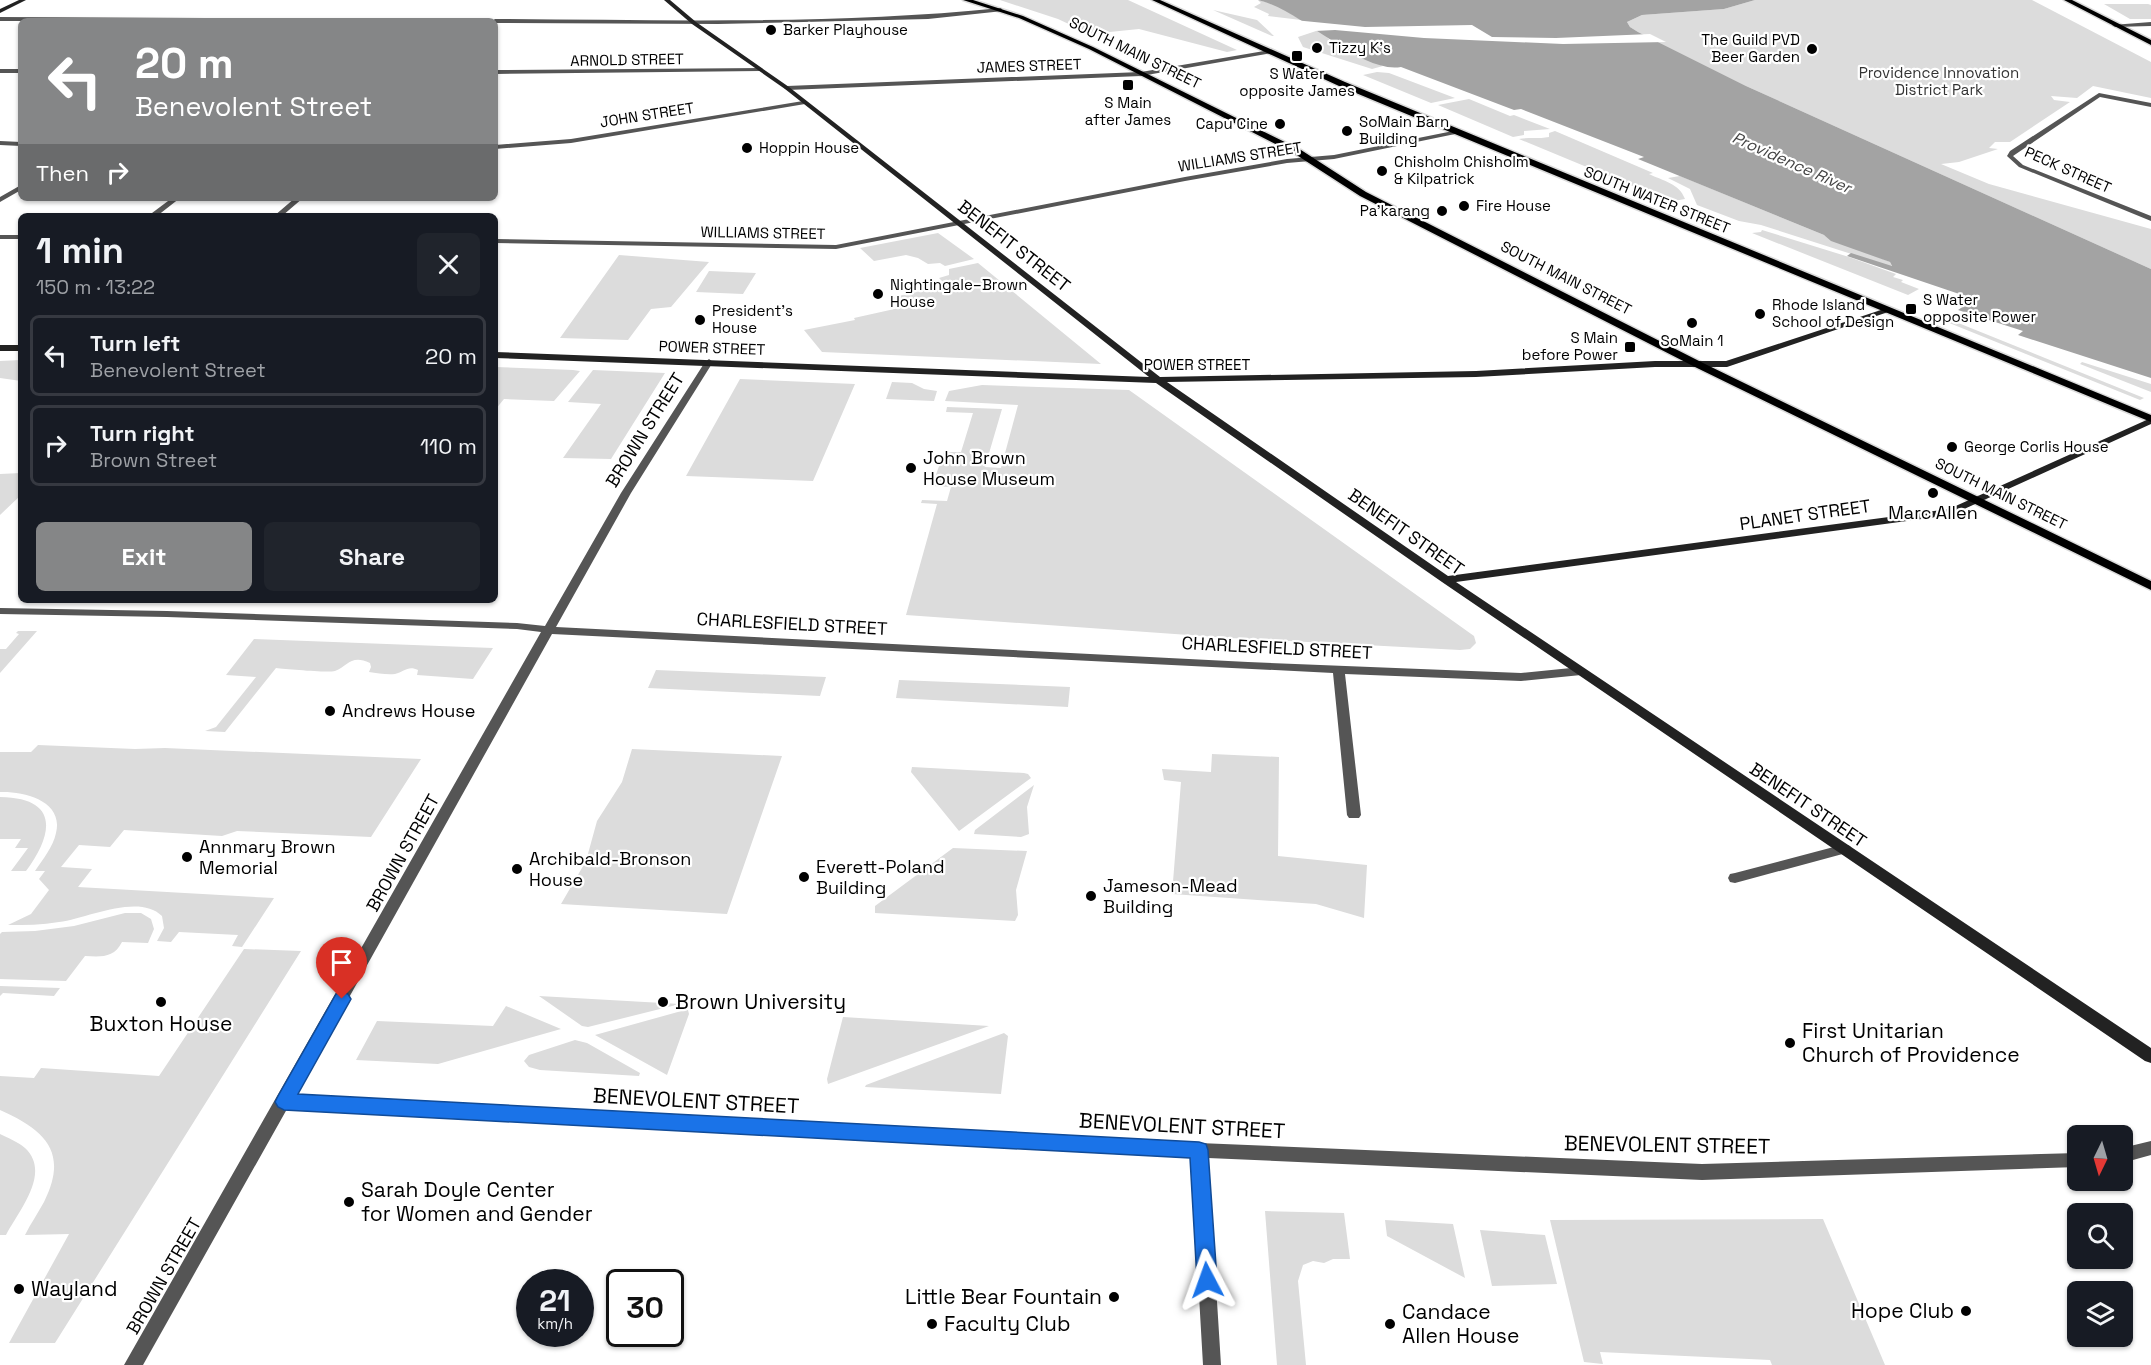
<!DOCTYPE html>
<meta charset="utf-8">
<style>
:root{--surface:#171b24;--page:#20242c;--text:#f1f3f6;--muted:#9ea1a6;--line:#363941;--accent:#858687}
body{margin:0;font-family:"Space Grotesk",sans-serif;background:var(--page);color:var(--text);height:100vh;display:flex;flex-direction:column;font-size:22px;white-space:nowrap}
*{box-sizing:border-box;margin:0}
p{font-size:20px;color:var(--muted)}
.icon{flex:none;width:33px;height:33px;fill:none;stroke:currentColor;stroke-width:2;stroke-linecap:round;stroke-linejoin:round}
.map{position:relative;flex:1;overflow:hidden}
.drawer{position:absolute;left:18px;top:213px;width:480px;height:390px;display:flex;flex-direction:column;background:var(--surface);border-radius:9px;box-shadow:0 2px 4px #0004}
.drawer>*{flex:none}
.hud{position:absolute;left:18px;top:18px;width:480px;height:183px;border-radius:9px;box-shadow:0 2px 4px #0004;background:#858687;color:#fff;overflow:hidden}
.needle{width:39px;rotate:185deg}
.tools{position:absolute;left:2067px;top:1125px;display:grid;gap:12px}
.tools a{display:grid;place-items:center;width:66px;height:66px;border-radius:9px;background:var(--surface);box-shadow:0 2px 4px #0004;font-size:30px}
.speed{position:absolute;left:516px;top:1269px;display:flex;gap:12px;font-size:30px;font-weight:700;text-align:center}
.speed>*{display:grid;place-content:center;width:78px;height:78px;border-radius:50%;background:var(--surface);box-shadow:0 2px 4px #0004;line-height:1}
.speed small{font-size:15px;font-weight:400}
.speed .limit{border:3px solid #111;border-radius:9px;background:#fff;color:#111}
.pin{position:absolute;display:grid;place-items:center;width:51px;height:51px;color:#fff;margin:-62px -26px;border-radius:50% 50% 50% 0;rotate:-45deg;box-shadow:0 0 6px #0007}
.pin .icon{rotate:45deg}
.me{position:absolute;width:66px;margin:-33px;rotate:356deg;stroke-linejoin:round;filter:drop-shadow(0 0 4px #0008)}
.turn{display:flex;align-items:center;gap:21px;height:126px;padding:0 18px;font-size:27px}
.turn .icon{width:78px;height:78px;stroke-width:2.5}
.turn b{display:block;font-size:42px;line-height:51px}
.then{display:flex;align-items:center;height:57px;padding:0 18px;background:#0003;gap:12px;font-size:22px}
.round{display:grid;place-items:center;flex:none;width:63px;height:63px;border-radius:9px;background:var(--page)}
.summary{display:flex;align-items:center;justify-content:space-between;height:102px;padding:0 18px}
h1{font-size:36px;font-weight:600;line-height:45px}
.action{display:flex;gap:12px;margin-top:auto;padding:12px 18px}
.action a{flex:1;height:69px;border-radius:9px;background:var(--accent);color:#fff;font-size:24px;font-weight:600;line-height:69px;text-align:center}
.action a+a{background:var(--page);color:var(--text)}
ul{padding:0;list-style:none}
li{display:flex;align-items:center;gap:18px;height:81px;margin:0 12px 9px;padding:0 6px;border:3px solid var(--line);border-radius:9px}
li div{flex:1}
li b{display:block;font-size:22px}
li em{font-style:normal}
.map>svg:first-child{display:block}
</style>
<div class="map">
<svg width="2151" height="1365" viewBox="0 0 2151 1365">
<rect width="100%" height="100%" fill="#fff"/>
<path fill="#dcdcdc" d="M1000 0H1128L1237 50 1227 52 1139 29 1090 34 1058 19Z
M1258 0 1277 5 1301 20 1268 16 1269 14 1254 7 1261 3Z
M1755 0H2032L2151 62V98L2093 86 2077 98 2051 96 2054 100 2070 102 2010 142H1995L1989 148 1998 149 1959 162 1941 164 1989 184 2151 229V269L1746 86 1638 32 1630 27 1627 22 1642 15 1724 9Z
M2104 4H2148L2151 5V19H2130Z
M1213 10 1257 20 1274 36H1272Z
M1319 30 1334 44 1383 66 1372 69 1303 47 1298 37Z
M1377 72 1389 73 1455 98 1431 103 1363 75Z
M1469 99 1510 116 1514 115 1550 129 1524 131V135L1513 137 1438 105Z
M1555 131 1653 173 1649 174C1663 181 1679 183 1685 199L1674 201 1647 192 1519 139C1529 137 1539 139 1549 137V133Z
M1680 176 1890 262 1892 267 1761 225 1739 221 1697 205 1690 189 1668 178Z
M1762 230 1849 257 1896 274 1893 277 1903 280 1901 282 1919 289 1908 295 1752 233 1761 232Z
M938 233 974 259 945 266 940 263 928 264 918 258 906 255 874 261 860 248Z
M619 255 709 262 671 307 651 309 628 340 560 338Z
M978 263 1101 364 822 352 804 330 855 320 854 318 899 308 890 298 946 285 939 278 949 275V269Z
M709 271 756 273 743 294 696 292Z
M1936 314 2144 398 2140 400 1932 316Z
M21 360V381L0 378V361Z
M2082 362 2151 384V392L2080 364Z
M495 367 573 370 580 371 554 401 504 399 495 410Z
M593 370 665 373 611 459 563 458 601 404 568 402Z
M740 379 855 384 813 481 686 476Z
M892 382 912 383 924 389 937 391 934 401 886 399Z
M982 385 1129 390 1474 636 1476 643 1470 649 1460 650 1231 638 906 615 937 504 921 503 922 500 947 501 951 487 932 486 944 452H961L973 413 946 412 947 407 1002 409 985 467 1001 468 1018 405 945 401 949 391Z
M21 473V495L0 515V474Z
M18 631H37L0 673V649H6L19 634 16 633Z
M254 639 493 648 473 679 417 675 418 670C408 665 404 672 395 674 387 675 377 673 369 672L371 667 370 663C351 654 348 666 335 671 327 673 287 669 276 668L225 732 205 731 216 727 256 677 226 675Z
M656 670 826 677 820 696 648 688Z
M899 680 1070 687 1068 707 896 698Z
M38 745 135 749 165 748 421 759 371 837 237 831 222 836 124 830 110 847 79 845 61 867 92 869 78 887 274 898 242 947 232 946 238 935 179 932 171 942 157 941 164 928 162 916C139 893 88 918 59 922 42 925 25 925 8 925L31 914 49 890 39 879 45 871H35C43 859 53 847 56 833 64 801 24 791 0 792V752H31Z
M632 749 782 756 727 914 561 904 586 861 597 821 622 782Z
M1212 754 1279 757 1278 856 1367 865 1364 918 1316 904 1172 894 1181 782 1164 780 1162 769 1211 772Z
M912 767 1024 773 1028 774 1031 778 959 831 911 772Z
M1034 785 1027 807 1029 834 1021 837 974 834 975 830Z
M0 797C59 798 54 833 26 871H11L28 848H15L21 839H0Z
M953 848 1027 851 1016 890 1018 915 1015 921 875 913V906Z
M125 913H141L151 919 154 929 148 943 122 942C114 958 101 957 85 956L66 981 0 979V934L2 932 35 931 74 926Z
M244 949 301 951 55 1343H9L69 1234 25 1235C31 1223 38 1213 44 1202 69 1152 45 1130 0 1110V1076L34 1078 41 1068 159 1076Z
M0 986 60 988 54 996 3 993 0 996Z
M539 996 680 1004 588 1027 582 1026Z
M506 1006 561 1029 438 1064 356 1060 377 1021 493 1026Z
M685 1010H688L689 1014 667 1075 595 1035Z
M843 1017 989 1026 828 1084 827 1079Z
M1004 1033 1008 1036 1001 1094 865 1087 866 1085Z
M575 1040 587 1043 640 1073 639 1076 540 1070 529 1067 524 1061 529 1055Z
M0 1134C8 1138 18 1142 25 1148 52 1173 18 1212 6 1235H0Z
M1265 1211 1344 1213 1350 1259H1333L1324 1263 1313 1261 1303 1265 1298 1281 1306 1365H1277Z
M1823 1219 1885 1365H1772L1770 1360 1600 1352 1603 1364 1584 1362 1550 1220Z
M1385 1220 1453 1224 1465 1278 1387 1236Z
M1480 1230 1545 1235 1557 1284 1492 1286Z"/>
<path fill="#a3a3a3" d="M1258 0H1755L1724 9 1642 15 1627 22 1630 27 1638 32 1746 86 2151 269V378L2018 335 2023 331 1958 310 1974 299 1847 256 1851 253 1892 266 1890 262 1831 241 1824 235 1638 159 1644 157 1521 109 1514 110 1401 67C1360 74 1302 10 1258 0Z"/>
<path fill="#fff" d="M1294 20 1365 27 1472 25 1492 37 1556 38 1650 34 1666 42 1563 44 1424 38 1335 30 1315 31Z"/>
<g fill="none" stroke-linecap="round" stroke-linejoin="round">
<defs>
<path id="primary" d="M963 0H973L1023 16 1093 47 1301 150 1366 192 1703 363 2151 581V590L1695 367 1360 196 1295 154 1089 49 1019 18Z
M1152 0H1160L1345 82 2151 415V422L1339 86Z
M2064 0H2072L2151 40V45Z"/>
</defs>
<use href="#primary" stroke="#dbdbdb" stroke-width="3"/>
<path fill="#555" fill-rule="evenodd" d="M1001 8 1003 11 928 19 718 24 495 23 492 21 495 19C663 20 833 25 1001 8Z
M0 17 406 19 409 21H0Z
M2151 22V26L2115 27 2112 25Z
M1270 50 1272 53 1141 76 787 90 784 88 787 86 1141 72Z
M762 68 760 71 495 74V70Z
M0 69H21V73H0Z
M2099 93 2151 103V107L2100 97 2013 156 2023 165 2151 216V221L2019 167 2007 156 2010 151Z
M803 101 805 104 571 143 495 149V145L571 139Z
M1458 130 1460 131V133L1334 159 1287 163 1185 181 836 249 495 243V239L836 245 1185 177 1287 159 1334 155Z
M0 141 21 142V146L0 145Z
M21 185V190L0 202V197Z
M172 198H180L157 216H148Z
M295 198H303L282 216H274Z
M0 235H21V239H0Z
M709 359 713 362 631 493 556 627 1248 662 1521 673 1581 667 1587 671 1581 675 1521 681 1345 674 1361 815 1359 818H1349L1347 815 1333 673 552 634 294 1096 1199 1143 1702 1164 2078 1153V1167L1702 1180 1208 1158 1221 1365H1203L1191 1157 287 1109 143 1365H124L541 632 517 629 167 617 0 614V608L167 611 517 623 545 626 621 493 705 362Z
M1845 844 1850 846 1852 849 1850 852 1735 883 1730 882 1728 878 1730 874 1735 873Z
M2151 1141V1155L2122 1163V1148Z"/>
<path fill="#222" fill-rule="evenodd" d="M19 0H26L0 13V9Z
M664 0H670L696 22 789 87 1160 377 1476 371 1655 361H1726L1887 308 1894 310 1727 367H1655L1476 377 1167 382 1448 576 1949 509 2151 418V424L1951 515 1456 582 2151 1048V1063L2145 1061 1442 582 1156 383 495 358V352L1149 377 785 89 692 24Z
M0 345H21V351H0Z"/>
<use href="#primary" fill="#000" fill-rule="evenodd"/>
</g>
<path fill="#1a73e8" stroke="#114b97" stroke-width="1.5" d="M342 992 348 994 351 999 298 1094 1199 1142 1206 1144 1208 1150 1217 1280 1214 1287 1207 1290 1200 1287 1197 1280 1190 1158 284 1110 278 1107 275 1102 278 1096 336 994Z"/>
<g fill="#000" stroke="#fff" stroke-width="2">
<circle cx="771" cy="30" r="6"/>
<circle cx="1317" cy="48" r="6"/>
<circle cx="1812" cy="49" r="6"/>
<rect x="1291" y="50" width="12" height="12" rx="3"/>
<rect x="1122" y="79" width="12" height="12" rx="3"/>
<circle cx="1280" cy="124" r="6"/>
<circle cx="1347" cy="131" r="6"/>
<circle cx="747" cy="148" r="6"/>
<circle cx="1382" cy="171" r="6"/>
<circle cx="1464" cy="206" r="6"/>
<circle cx="1442" cy="211" r="6"/>
<circle cx="878" cy="294" r="6"/>
<rect x="1905" y="303" width="12" height="12" rx="3"/>
<circle cx="1760" cy="314" r="6"/>
<circle cx="700" cy="320" r="6"/>
<circle cx="1692" cy="323" r="6"/>
<rect x="1624" y="341" width="12" height="12" rx="3"/>
<circle cx="1952" cy="447" r="6"/>
<circle cx="911" cy="468" r="6"/>
<circle cx="1933" cy="493" r="6"/>
<circle cx="330" cy="711" r="6"/>
<circle cx="187" cy="857" r="6"/>
<circle cx="517" cy="869" r="6"/>
<circle cx="804" cy="877" r="6"/>
<circle cx="1091" cy="896" r="6"/>
<circle cx="161" cy="1002" r="6"/>
<circle cx="663" cy="1002" r="6"/>
<circle cx="1790" cy="1043" r="6"/>
<circle cx="349" cy="1202" r="6"/>
<circle cx="19" cy="1289" r="6"/>
<circle cx="1114" cy="1297" r="6"/>
<circle cx="1966" cy="1311" r="6"/>
<circle cx="932" cy="1324" r="6"/>
<circle cx="1390" cy="1324" r="6"/>
</g>
<g text-anchor="middle" stroke-width="4.5" stroke-linejoin="round" paint-order="stroke">
<g font-size="15" fill="#000" stroke="#fff" text-anchor="start">
<text x="783" y="35">Barker Playhouse</text>
<text x="1800" y="45" text-anchor="end">The Guild PVD<tspan x="1800" dy="17">Beer Garden</tspan></text>
<text x="1329" y="53">Tizzy K's</text>
<text x="1297" y="79" text-anchor="middle">S Water<tspan x="1297" dy="17">opposite James</tspan></text>
<text x="1128" y="108" text-anchor="middle">S Main<tspan x="1128" dy="17">after James</tspan></text>
<text x="1359" y="127">SoMain Barn<tspan x="1359" dy="17">Building</tspan></text>
<text x="1268" y="129" text-anchor="end">Capu Cine</text>
<text x="759" y="153">Hoppin House</text>
<text x="1394" y="167">Chisholm Chisholm<tspan x="1394" dy="17">&amp; Kilpatrick</tspan></text>
<text x="1476" y="211">Fire House</text>
<text x="1430" y="216" text-anchor="end">Pa’karang</text>
<text x="890" y="290">Nightingale–Brown<tspan x="890" dy="17">House</tspan></text>
<text x="1923" y="305">S Water<tspan x="1923" dy="17">opposite Power</tspan></text>
<text x="1772" y="310">Rhode Island<tspan x="1772" dy="17">School of Design</tspan></text>
<text x="712" y="316">President's<tspan x="712" dy="17">House</tspan></text>
<text x="1618" y="343" text-anchor="end">S Main<tspan x="1618" dy="17">before Power</tspan></text>
<text x="1692" y="346" text-anchor="middle">SoMain 1</text>
<text x="1964" y="452">George Corlis House</text>
</g>
<g font-size="15" fill="#000" stroke="#fff">
<text transform="translate(1135 53) rotate(26)" y="5">SOUTH MAIN STREET</text>
<text transform="translate(627 60) rotate(-1)" y="5">ARNOLD STREET</text>
<text transform="translate(1029 66) rotate(-2)" y="5">JAMES STREET</text>
<text transform="translate(647 115) rotate(-9)" y="5">JOHN STREET</text>
<text transform="translate(1240 157) rotate(-9)" y="5">WILLIAMS STREET</text>
<text transform="translate(2068 170) rotate(24)" y="5">PECK STREET</text>
<text transform="translate(1657 200) rotate(22)" y="5">SOUTH WATER STREET</text>
<text transform="translate(763 233) rotate(1)" y="5">WILLIAMS STREET</text>
<text transform="translate(1566 278) rotate(27)" y="5">SOUTH MAIN STREET</text>
<text transform="translate(712 348) rotate(2)" y="5">POWER STREET</text>
<text x="1197" y="370">POWER STREET</text>
<text transform="translate(2001 494) rotate(26)" y="5">SOUTH MAIN STREET</text>
</g>
<g font-size="15" fill="#333" stroke="#fff">
<text x="1939" y="78">Providence Innovation<tspan x="1939" dy="17">District Park</tspan></text>
</g>
<g font-size="16" font-style="italic" fill="#444" stroke="#fff">
<text transform="translate(1792 162) rotate(24)" y="6">Providence River</text>
</g>
<g font-size="18" fill="#000" stroke="#fff">
<text transform="translate(1014 246) rotate(38)" y="6">BENEFIT STREET</text>
<text transform="translate(645 430) rotate(-58)" y="6">BROWN STREET</text>
<text transform="translate(1805 515) rotate(-8)" y="6">PLANET STREET</text>
<text transform="translate(1406 532) rotate(35)" y="6">BENEFIT STREET</text>
<text transform="translate(792 624) rotate(3)" y="6">CHARLESFIELD STREET</text>
<text transform="translate(1277 648) rotate(3)" y="6">CHARLESFIELD STREET</text>
<text transform="translate(1808 805) rotate(34)" y="6">BENEFIT STREET</text>
<text transform="translate(403 853) rotate(-61)" y="6">BROWN STREET</text>
<text transform="translate(164 1276) rotate(-60)" y="6">BROWN STREET</text>
</g>
<g font-size="18" fill="#000" stroke="#fff" text-anchor="start">
<text x="923" y="464">John Brown<tspan x="923" dy="21">House Museum</tspan></text>
<text x="1933" y="519" text-anchor="middle">Marc Allen</text>
<text x="342" y="717">Andrews House</text>
<text x="199" y="853">Annmary Brown<tspan x="199" dy="21">Memorial</tspan></text>
<text x="529" y="865">Archibald-Bronson<tspan x="529" dy="21">House</tspan></text>
<text x="816" y="873">Everett-Poland<tspan x="816" dy="21">Building</tspan></text>
<text x="1103" y="892">Jameson-Mead<tspan x="1103" dy="21">Building</tspan></text>
</g>
<g font-size="21" fill="#000" stroke="#fff" text-anchor="start">
<text x="675" y="1009">Brown University</text>
<text x="161" y="1031" text-anchor="middle">Buxton House</text>
<text x="1802" y="1038">First Unitarian<tspan x="1802" dy="24">Church of Providence</tspan></text>
<text x="361" y="1197">Sarah Doyle Center<tspan x="361" dy="24">for Women and Gender</tspan></text>
<text x="31" y="1296">Wayland</text>
<text x="1102" y="1304" text-anchor="end">Little Bear Fountain</text>
<text x="1954" y="1318" text-anchor="end">Hope Club</text>
<text x="1402" y="1319">Candace<tspan x="1402" dy="24">Allen House</tspan></text>
<text x="944" y="1331">Faculty Club</text>
</g>
<g font-size="21" fill="#000" stroke="#fff">
<text transform="translate(696 1101) rotate(3)" y="7">BENEVOLENT STREET</text>
<text transform="translate(1182 1126) rotate(3)" y="7">BENEVOLENT STREET</text>
<text transform="translate(1667 1145) rotate(1)" y="7">BENEVOLENT STREET</text>
</g>
</g>
</svg>
<div class="tools">
<a><svg class="needle" viewBox="-14 -14 28 28"><path d="M0-13l5 13h-10z" fill="#e53935"/><path d="M0 13l5-13h-10z" fill="#9ea1a6"/></svg></a>
<a><svg class="icon" aria-label="search" viewBox="0 0 24 24"><circle cx="10" cy="10" r="6"/><path d="M15 15l6 6"/></svg></a>
<a><svg class="icon" aria-label="layers" viewBox="0 0 24 24"><path d="M12 4l9 5-9 5-9-5zM3 14l9 5 9-5"/></svg></a>
</div>
<div class="speed"><div>21<small>km/h</small></div><div class="limit">30</div></div>
<div class="pin" style="left:342px;top:999px;background:#d93025"><svg class="icon" aria-label="arrive" viewBox="0 0 24 24"><path d="M6 21V4h12l-3 4 3 4H6"/></svg></div>
<svg class="me" style="left:1207px;top:1280px" viewBox="-20 -20 40 40"><path d="M0-17L14 15 0 8-14 15z" fill="#1a73e8" stroke="#fff" stroke-width="4"/></svg>
<div class="hud">
<div class="turn"><svg class="icon" aria-label="left" viewBox="0 0 24 24"><path d="M17 20v-9H6M10 6l-5 5 5 5"/></svg><div><b>20 m</b>Benevolent Street</div></div>
<div class="then">Then<svg class="icon" aria-label="right" viewBox="0 0 24 24"><path d="M7 20v-9h11M14 6l5 5-5 5"/></svg></div>
</div>
<section class="drawer">
<div class="summary"><div><h1>1 min</h1><p>150 m · 13:22</p></div><a class="round"><svg class="icon" aria-label="close" viewBox="0 0 24 24"><path d="M6 6l12 12M18 6L6 18"/></svg></a></div>
<ul>
<li><svg class="icon" aria-label="left" viewBox="0 0 24 24"><path d="M17 20v-9H6M10 6l-5 5 5 5"/></svg><div><b>Turn left</b><p>Benevolent Street</p></div><em>20 m</em></li>
<li><svg class="icon" aria-label="right" viewBox="0 0 24 24"><path d="M7 20v-9h11M14 6l5 5-5 5"/></svg><div><b>Turn right</b><p>Brown Street</p></div><em>110 m</em></li>
</ul>
<div class="action"><a>Exit</a><a>Share</a></div>
</section>
</div>
